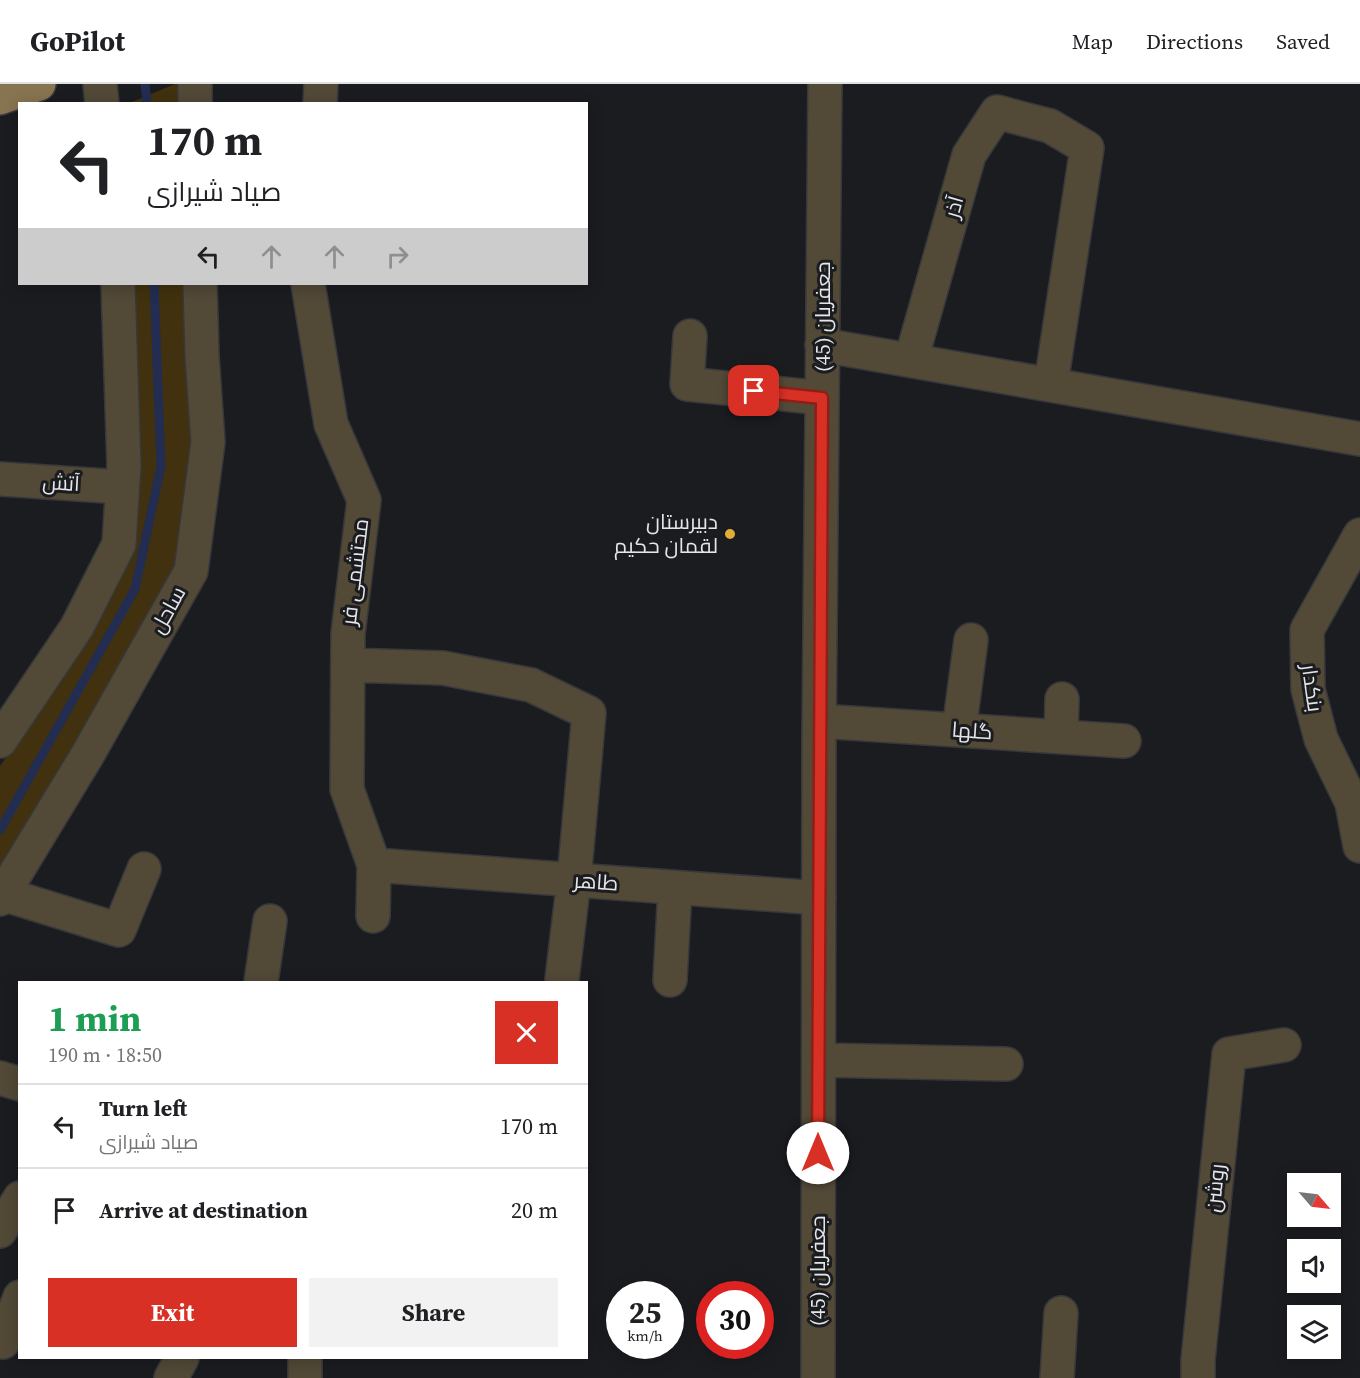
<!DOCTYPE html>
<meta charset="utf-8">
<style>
:root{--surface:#fff;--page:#f2f2f2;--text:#202124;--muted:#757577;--line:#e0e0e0;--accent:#d93025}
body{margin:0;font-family:"Source Serif 4",Cairo,serif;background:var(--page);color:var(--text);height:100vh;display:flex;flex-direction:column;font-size:22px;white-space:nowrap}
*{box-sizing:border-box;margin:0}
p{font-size:20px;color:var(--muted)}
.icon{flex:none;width:33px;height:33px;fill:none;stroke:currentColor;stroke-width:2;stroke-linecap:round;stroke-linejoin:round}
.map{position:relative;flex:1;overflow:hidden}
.sheet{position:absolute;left:18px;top:897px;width:570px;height:378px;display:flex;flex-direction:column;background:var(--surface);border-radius:0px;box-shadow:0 3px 15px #0003}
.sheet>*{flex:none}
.hud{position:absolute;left:18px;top:18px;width:570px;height:183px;border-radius:0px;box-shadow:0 3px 15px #0003;background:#fff;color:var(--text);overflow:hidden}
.needle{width:39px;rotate:118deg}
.buttons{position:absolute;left:1287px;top:1089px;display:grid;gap:12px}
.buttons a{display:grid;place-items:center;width:54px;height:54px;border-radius:0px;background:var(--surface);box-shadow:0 3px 15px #0003;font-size:30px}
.speed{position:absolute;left:606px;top:1197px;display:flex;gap:12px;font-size:30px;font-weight:700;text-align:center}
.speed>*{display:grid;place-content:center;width:78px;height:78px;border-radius:50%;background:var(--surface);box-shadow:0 3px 15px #0003;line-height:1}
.speed small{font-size:15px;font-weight:400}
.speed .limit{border:9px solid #d22;background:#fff;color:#111}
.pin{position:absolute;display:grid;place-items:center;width:51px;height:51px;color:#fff;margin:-26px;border-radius:12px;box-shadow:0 3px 9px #0006}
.me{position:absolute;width:66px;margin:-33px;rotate:0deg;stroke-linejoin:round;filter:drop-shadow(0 0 4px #0008)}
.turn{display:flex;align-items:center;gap:21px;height:126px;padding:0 30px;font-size:27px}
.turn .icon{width:78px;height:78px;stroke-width:2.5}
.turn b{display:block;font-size:42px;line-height:51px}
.lanes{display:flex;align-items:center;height:57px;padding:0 30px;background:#0003;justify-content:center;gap:30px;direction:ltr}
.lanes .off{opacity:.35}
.round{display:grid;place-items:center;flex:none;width:63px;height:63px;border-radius:0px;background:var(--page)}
.headline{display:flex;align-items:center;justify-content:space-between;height:102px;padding:0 30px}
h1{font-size:36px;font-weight:700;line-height:45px;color:#1e9e55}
.primary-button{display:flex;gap:12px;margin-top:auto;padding:12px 30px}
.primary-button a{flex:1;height:69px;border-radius:0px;background:var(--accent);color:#fff;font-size:24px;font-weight:700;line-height:69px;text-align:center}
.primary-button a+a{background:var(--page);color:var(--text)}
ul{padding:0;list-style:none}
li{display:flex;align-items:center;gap:18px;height:84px;padding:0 30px;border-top:2px solid var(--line)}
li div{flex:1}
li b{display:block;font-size:22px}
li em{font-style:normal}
header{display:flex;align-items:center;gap:36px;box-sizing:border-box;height:84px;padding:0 30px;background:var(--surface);border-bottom:2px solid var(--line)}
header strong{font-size:28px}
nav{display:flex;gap:33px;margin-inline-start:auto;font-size:21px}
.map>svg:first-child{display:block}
</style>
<header>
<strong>GoPilot</strong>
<nav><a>Map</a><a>Directions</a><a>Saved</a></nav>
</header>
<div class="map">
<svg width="1360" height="1294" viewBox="0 0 1360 1294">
<rect width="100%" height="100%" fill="#1b1c20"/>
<path fill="#41310e" d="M175 0H178L179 19 127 20Z
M131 200H187L194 353 177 482 138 558 0 788V682L69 584 121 481Z"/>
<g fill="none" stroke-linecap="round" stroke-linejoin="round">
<path stroke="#222d51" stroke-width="9" d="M145 0 147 20
M0 746 135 505 161 382 154 200"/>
<defs>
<path id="minor" d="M100 0 102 20
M195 0V20
M320 20 321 0
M308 200 331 340 364 416 348 550 347 705 374 781 373 832
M690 252 687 300 822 314
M822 261 1360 355
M911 276 969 71 997 28 1050 42 1087 64 1051 300
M0 395 122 403
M1360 451 1307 546 1308 605 1321 655 1352 719 1360 762
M348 581 443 584 531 601 589 629 574 796 562 895
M819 637 1124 657
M959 646 971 556
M1061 653 1062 615
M0 657 77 543 119 460 124 382 118 200
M374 781 819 814
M3 810 119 846 144 785
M0 815 88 670 191 487 208 358 202 272 200 200
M670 896 675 804
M261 898 270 837
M819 976 1006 980
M0 994 20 1000
M0 1147 20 1114
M3 1258 20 1213
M305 1274V1294
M171 1294 182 1274
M818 1294 819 655 825 0
M1057 1294 1061 1229
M1198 1294V1276L1229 970 1284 961"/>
<path id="major" d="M0 14 39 0"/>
</defs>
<use href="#minor" stroke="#37383c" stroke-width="36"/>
<use href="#major" stroke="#37383c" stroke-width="36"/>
<use href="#minor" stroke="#524937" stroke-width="33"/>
<use href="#major" stroke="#877450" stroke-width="33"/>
</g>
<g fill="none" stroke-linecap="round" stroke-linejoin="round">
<defs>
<path id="route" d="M754 307 822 314 818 1069"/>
</defs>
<use href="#route" stroke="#8d1f18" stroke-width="15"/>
<use href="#route" stroke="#d93025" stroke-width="10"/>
</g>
<circle fill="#e3ae35" stroke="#1b1c20" stroke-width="2" cx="730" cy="450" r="6"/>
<g text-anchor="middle" stroke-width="6" stroke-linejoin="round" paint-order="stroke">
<g font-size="21" fill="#e5e6e9" stroke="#1b1c20">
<text transform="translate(954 123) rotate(-74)" y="7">آذر</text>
<text transform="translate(823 233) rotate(-90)" y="7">جعفریان (45)</text>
<text transform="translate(61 399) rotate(3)" y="7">آتش</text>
<text transform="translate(355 488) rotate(-83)" y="7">محتشمی فر</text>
<text transform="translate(168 526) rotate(-61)" y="7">ساحل</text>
<text transform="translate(1312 604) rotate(82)" y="7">بنکدار</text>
<text transform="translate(972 647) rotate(4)" y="7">گلها</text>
<text transform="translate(596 798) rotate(4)" y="7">طاهر</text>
<text transform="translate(1215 1104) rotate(-84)" y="7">روشن</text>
<text transform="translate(818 1187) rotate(-90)" y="7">جعفریان (45)</text>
</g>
<g font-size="21" fill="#e5e6e9" stroke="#1b1c20" text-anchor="end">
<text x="718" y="445">دبیرستان<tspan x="718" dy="24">لقمان حکیم</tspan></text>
</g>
</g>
</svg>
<div class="buttons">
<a><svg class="needle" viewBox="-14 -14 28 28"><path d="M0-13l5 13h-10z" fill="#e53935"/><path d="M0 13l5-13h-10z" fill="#757577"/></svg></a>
<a><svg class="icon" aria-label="sound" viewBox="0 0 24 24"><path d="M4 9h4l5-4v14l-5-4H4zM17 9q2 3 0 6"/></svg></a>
<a><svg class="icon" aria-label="layers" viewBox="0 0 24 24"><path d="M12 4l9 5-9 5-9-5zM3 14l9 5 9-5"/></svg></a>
</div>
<div class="speed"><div>25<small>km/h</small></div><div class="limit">30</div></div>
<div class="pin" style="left:754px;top:307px;background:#d93025"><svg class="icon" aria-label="arrive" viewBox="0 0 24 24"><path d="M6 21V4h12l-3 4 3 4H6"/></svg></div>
<svg class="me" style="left:818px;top:1069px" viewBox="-20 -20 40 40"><circle r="19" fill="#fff"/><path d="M0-13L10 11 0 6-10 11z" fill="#d93025"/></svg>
<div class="hud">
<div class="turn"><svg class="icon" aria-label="left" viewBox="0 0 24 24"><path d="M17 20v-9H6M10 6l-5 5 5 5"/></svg><div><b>170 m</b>صیاد شیرازی</div></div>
<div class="lanes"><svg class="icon" aria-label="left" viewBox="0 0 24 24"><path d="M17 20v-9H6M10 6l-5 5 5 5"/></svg><svg class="icon off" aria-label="ahead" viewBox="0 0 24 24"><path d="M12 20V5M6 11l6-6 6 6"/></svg><svg class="icon off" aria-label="ahead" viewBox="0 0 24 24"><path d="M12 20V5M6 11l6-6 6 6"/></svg><svg class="icon off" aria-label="right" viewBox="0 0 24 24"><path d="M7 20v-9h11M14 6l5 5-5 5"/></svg></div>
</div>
<section class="sheet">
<div class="headline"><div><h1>1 min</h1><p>190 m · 18:50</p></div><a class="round" style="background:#d93025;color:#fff"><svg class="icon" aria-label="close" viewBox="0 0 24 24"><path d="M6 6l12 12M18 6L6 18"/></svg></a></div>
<ul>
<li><svg class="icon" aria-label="left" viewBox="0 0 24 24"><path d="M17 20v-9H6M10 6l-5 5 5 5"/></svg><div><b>Turn left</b><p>صیاد شیرازی</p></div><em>170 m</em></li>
<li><svg class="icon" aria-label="arrive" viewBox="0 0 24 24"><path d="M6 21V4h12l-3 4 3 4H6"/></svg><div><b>Arrive at destination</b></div><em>20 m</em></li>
</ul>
<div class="primary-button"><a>Exit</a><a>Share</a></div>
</section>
</div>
